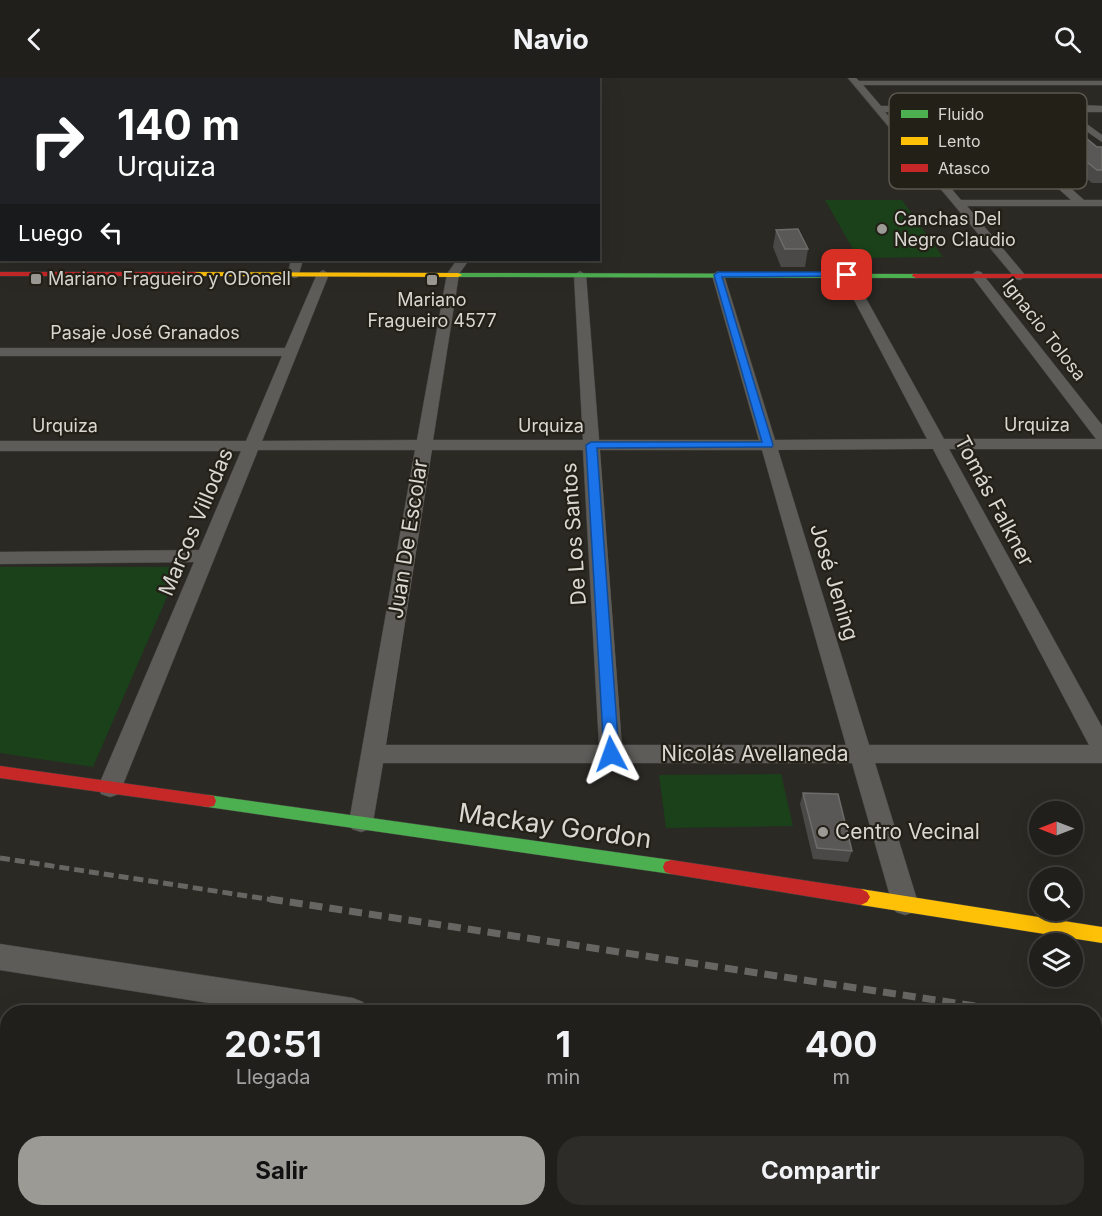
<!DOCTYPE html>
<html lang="es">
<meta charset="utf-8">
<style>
:root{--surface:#201f1b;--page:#2d2c28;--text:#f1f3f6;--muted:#a2a2a3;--line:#3d3d3a;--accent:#9c9a94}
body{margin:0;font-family:Inter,sans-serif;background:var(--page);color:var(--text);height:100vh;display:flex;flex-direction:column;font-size:22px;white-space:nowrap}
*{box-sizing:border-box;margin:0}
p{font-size:20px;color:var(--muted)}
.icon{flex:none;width:33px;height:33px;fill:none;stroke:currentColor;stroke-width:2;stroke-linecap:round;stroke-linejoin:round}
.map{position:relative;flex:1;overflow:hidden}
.side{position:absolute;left:0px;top:927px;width:1102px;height:212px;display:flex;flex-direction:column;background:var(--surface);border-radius:24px 24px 0 0;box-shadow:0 6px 24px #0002,0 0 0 2px var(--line)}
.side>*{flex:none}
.guide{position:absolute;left:0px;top:0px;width:600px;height:183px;box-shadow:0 6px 24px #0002,0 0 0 2px var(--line);background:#202124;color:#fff;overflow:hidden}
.needle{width:39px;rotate:270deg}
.buttons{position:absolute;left:1029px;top:723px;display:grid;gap:12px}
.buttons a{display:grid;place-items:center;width:54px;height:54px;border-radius:50%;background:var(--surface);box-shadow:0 6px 24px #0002,0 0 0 2px var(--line);font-size:30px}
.pin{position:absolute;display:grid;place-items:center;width:51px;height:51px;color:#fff;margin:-26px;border-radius:12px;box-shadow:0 3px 9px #0006}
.me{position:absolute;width:66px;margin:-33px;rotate:356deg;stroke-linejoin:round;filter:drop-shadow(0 0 4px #0008)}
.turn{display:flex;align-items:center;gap:21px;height:126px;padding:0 18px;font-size:27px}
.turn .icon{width:78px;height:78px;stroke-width:2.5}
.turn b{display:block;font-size:42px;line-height:51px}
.then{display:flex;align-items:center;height:57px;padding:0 18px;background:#0003;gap:12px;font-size:22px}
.eta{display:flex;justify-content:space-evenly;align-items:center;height:102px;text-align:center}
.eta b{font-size:36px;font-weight:700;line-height:42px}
.cta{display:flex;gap:12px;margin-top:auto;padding:12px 18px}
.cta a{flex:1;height:69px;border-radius:24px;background:var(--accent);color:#111;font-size:24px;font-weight:700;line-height:69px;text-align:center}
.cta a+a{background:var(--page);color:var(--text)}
header{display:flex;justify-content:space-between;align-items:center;height:78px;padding:0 18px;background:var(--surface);font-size:27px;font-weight:700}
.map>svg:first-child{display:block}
</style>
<header><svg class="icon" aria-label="back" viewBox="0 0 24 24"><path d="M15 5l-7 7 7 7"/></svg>Navio<svg class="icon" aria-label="search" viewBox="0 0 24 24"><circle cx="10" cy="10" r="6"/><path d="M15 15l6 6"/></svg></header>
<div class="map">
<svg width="1102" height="1138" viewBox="0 0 1102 1138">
<rect width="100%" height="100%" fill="#2a2924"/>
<path fill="#1a411a" d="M825 122H902L943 179 858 180Z
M0 489H180L93 689 0 675Z
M781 696 793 748 666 750 659 697Z"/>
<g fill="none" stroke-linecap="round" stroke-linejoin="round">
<defs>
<path id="street" d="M67 0H76L66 2Z
M146 0H154L145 2Z
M488 0H496L487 2Z
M848 0H856L859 3H1102V7H863L881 28H1054L1058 26 1102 28V34H1070L1102 57V64L1059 34H885L927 82 959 81 1032 86 1008 64H972L967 61 972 58 1081 61V65L1078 66H1021L1084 122H1102V128H967L1026 198 1020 202 1016 201ZM959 87 1039 93 1071 122H961L932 88Z
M0 4H2V8H0Z
M2 51V57L0 58V52Z
M0 86H2V92H0Z
M0 120H2V126H0Z
M0 136H2L0 143Z
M291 182H303L298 199 294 200 288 196Z
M457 182H469L459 196 433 362H583L574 197 580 193 586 197 599 362H759L712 197 718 193 724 197 775 362 927 361 841 197 847 193 853 197 944 361H1096L971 197 977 193 981 194 1102 347V371H949L1102 649V685H875L918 825 914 834 905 837 896 834 892 825 852 685H383L373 744 370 751 361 754 352 751 349 744 415 372H258L122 709 119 716 110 719 101 716 98 709 194 484 0 486V474L199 472 241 373H0V363H246L282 278H0V270H285L317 196 323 192 329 196 262 363 417 362 447 196ZM933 371 1089 667H869L778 372ZM432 372H583L599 667H386ZM600 372H762L846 667H622Z
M0 866 353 920 363 924 368 934H266L0 892Z
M1095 1042 1102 1043V1075L1095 1074Z
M0 1116 8 1119V1131H16L19 1138H0Z
M176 1131H216L213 1138H173Z
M603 1131H640L643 1138H606Z"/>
<path id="fast" d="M455 195 916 196 920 198 916 200 458 199H455Z
M208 717 671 782 677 784 679 789 677 794 671 796 208 729 202 728 200 723 202 718Z"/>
<path id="slow" d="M192 194 458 195 462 197 458 199 195 198 191 196Z
M861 811 1102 849V865L861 827 855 824 852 819 855 814Z"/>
<path id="jam" d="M0 194H195L199 196 195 198H0Z
M913 196H1102V200H916L912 198Z
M0 688 208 717 214 718 216 723 214 728 208 729 0 700Z
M671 782 861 811 867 814 870 819 867 824 861 827 671 796 665 794 663 789 665 784Z"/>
</defs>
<use href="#street" stroke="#464541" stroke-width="1"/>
<use href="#fast" stroke="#464541" stroke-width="1"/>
<use href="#slow" stroke="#464541" stroke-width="1"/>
<use href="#jam" stroke="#464541" stroke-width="1"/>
<use href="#street" fill="#5d5c59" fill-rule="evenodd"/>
<use href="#fast" fill="#4caf50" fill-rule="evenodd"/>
<use href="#slow" fill="#ffc107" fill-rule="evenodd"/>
<use href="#jam" fill="#c62828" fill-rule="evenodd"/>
<path stroke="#676663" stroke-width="5" stroke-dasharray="10 5" stroke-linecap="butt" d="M0 780 280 823"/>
<path stroke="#676663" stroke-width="7" stroke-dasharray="13 7" stroke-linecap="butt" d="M270 821 1015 934
M1095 947 1102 948"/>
</g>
<path fill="#4a4948" d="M1052 56 1097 69H1102V105H1092L1048 68Z
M776 152 808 171 805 189H781L773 169Z
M803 715 852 773 848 784 813 781 800 726Z"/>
<path fill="#595857" stroke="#6d6c6a" stroke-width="1.5" d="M1052 56H1081L1097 69H1102V92H1097Z
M798 151 808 171H785L776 152Z
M803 715 838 716 852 773 817 770Z"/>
<path fill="#1a73e8" stroke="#114b97" stroke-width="1.5" d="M847 194 851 197 849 198 722 199 773 367 772 369 597 370 619 676 617 680H606L604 676 586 367 591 364H762L714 197 718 194Z"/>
<g fill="#9c9a94" stroke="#232017" stroke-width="2">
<circle cx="882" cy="151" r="6"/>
<rect x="30" y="195" width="12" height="12" rx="3"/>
<rect x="426" y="196" width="12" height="12" rx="3"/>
<circle cx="823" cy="754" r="6"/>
</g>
<g text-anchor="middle" stroke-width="4.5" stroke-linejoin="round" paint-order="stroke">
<g font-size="18" fill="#d9d7d1" stroke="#232017" text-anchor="start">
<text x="894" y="147">Canchas Del<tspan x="894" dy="21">Negro Claudio</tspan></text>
<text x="48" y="207">Mariano Fragueiro y ODonell</text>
<text x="432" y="228" text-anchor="middle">Mariano<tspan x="432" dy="21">Fragueiro 4577</tspan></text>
</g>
<g font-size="18" fill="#d9d7d1" stroke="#232017">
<text transform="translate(1044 252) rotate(52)" y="6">Ignacio Tolosa</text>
<text x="145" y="261">Pasaje José Granados</text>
<text x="1037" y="353">Urquiza</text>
<text x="65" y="354">Urquiza</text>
<text x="551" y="354">Urquiza</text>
</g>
<g font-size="21" fill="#d9d7d1" stroke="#232017">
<text transform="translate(994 423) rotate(62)" y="7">Tomás Falkner</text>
<text transform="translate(196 444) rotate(-67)" y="7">Marcos Villodas</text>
<text transform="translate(574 456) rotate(-94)" y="7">De Los Santos</text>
<text transform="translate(408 461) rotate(-81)" y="7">Juan De Escolar</text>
<text transform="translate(834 504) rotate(73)" y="7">José Jening</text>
<text x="755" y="683">Nicolás Avellaneda</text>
</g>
<g font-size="21" fill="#d9d7d1" stroke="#232017" text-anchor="start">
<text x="835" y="761">Centro Vecinal</text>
</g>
<g font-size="26" fill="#d9d7d1" stroke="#232017">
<text transform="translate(555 748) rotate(8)" y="9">Mackay Gordon</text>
</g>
</g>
<rect x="889" y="15" width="198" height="96" rx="9" fill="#232017" stroke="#5a574f" stroke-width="1.5"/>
<rect x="901" y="32" width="27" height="8" fill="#4caf50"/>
<rect x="901" y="59" width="27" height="8" fill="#ffc107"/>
<rect x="901" y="86" width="27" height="8" fill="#c62828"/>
<g font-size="16" fill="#d9d7d1">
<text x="938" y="42">Fluido</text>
<text x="938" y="69">Lento</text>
<text x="938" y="96">Atasco</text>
</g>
</svg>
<div class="buttons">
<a><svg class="needle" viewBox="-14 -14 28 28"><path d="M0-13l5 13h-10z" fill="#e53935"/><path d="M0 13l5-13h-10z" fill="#a2a2a3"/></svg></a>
<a><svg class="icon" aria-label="search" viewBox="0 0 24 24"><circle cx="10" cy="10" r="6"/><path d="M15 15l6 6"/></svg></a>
<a><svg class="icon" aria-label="layers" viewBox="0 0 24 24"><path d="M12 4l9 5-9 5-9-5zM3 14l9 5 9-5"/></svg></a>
</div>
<div class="pin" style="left:847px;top:197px;background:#d93025"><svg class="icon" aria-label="arrive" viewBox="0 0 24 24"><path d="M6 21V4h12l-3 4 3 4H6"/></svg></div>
<svg class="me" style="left:611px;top:676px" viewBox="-20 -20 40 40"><path d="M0-17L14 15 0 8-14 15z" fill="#1a73e8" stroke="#fff" stroke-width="4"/></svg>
<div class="guide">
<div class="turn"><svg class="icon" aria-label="right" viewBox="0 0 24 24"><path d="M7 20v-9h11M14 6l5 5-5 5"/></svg><div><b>140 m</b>Urquiza</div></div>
<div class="then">Luego<svg class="icon" aria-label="left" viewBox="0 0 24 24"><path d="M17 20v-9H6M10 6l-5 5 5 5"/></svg></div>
</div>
<section class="side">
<div class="eta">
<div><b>20:51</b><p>Llegada</p></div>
<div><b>1</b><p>min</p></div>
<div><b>400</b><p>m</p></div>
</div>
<div class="cta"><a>Salir</a><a>Compartir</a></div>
</section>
</div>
